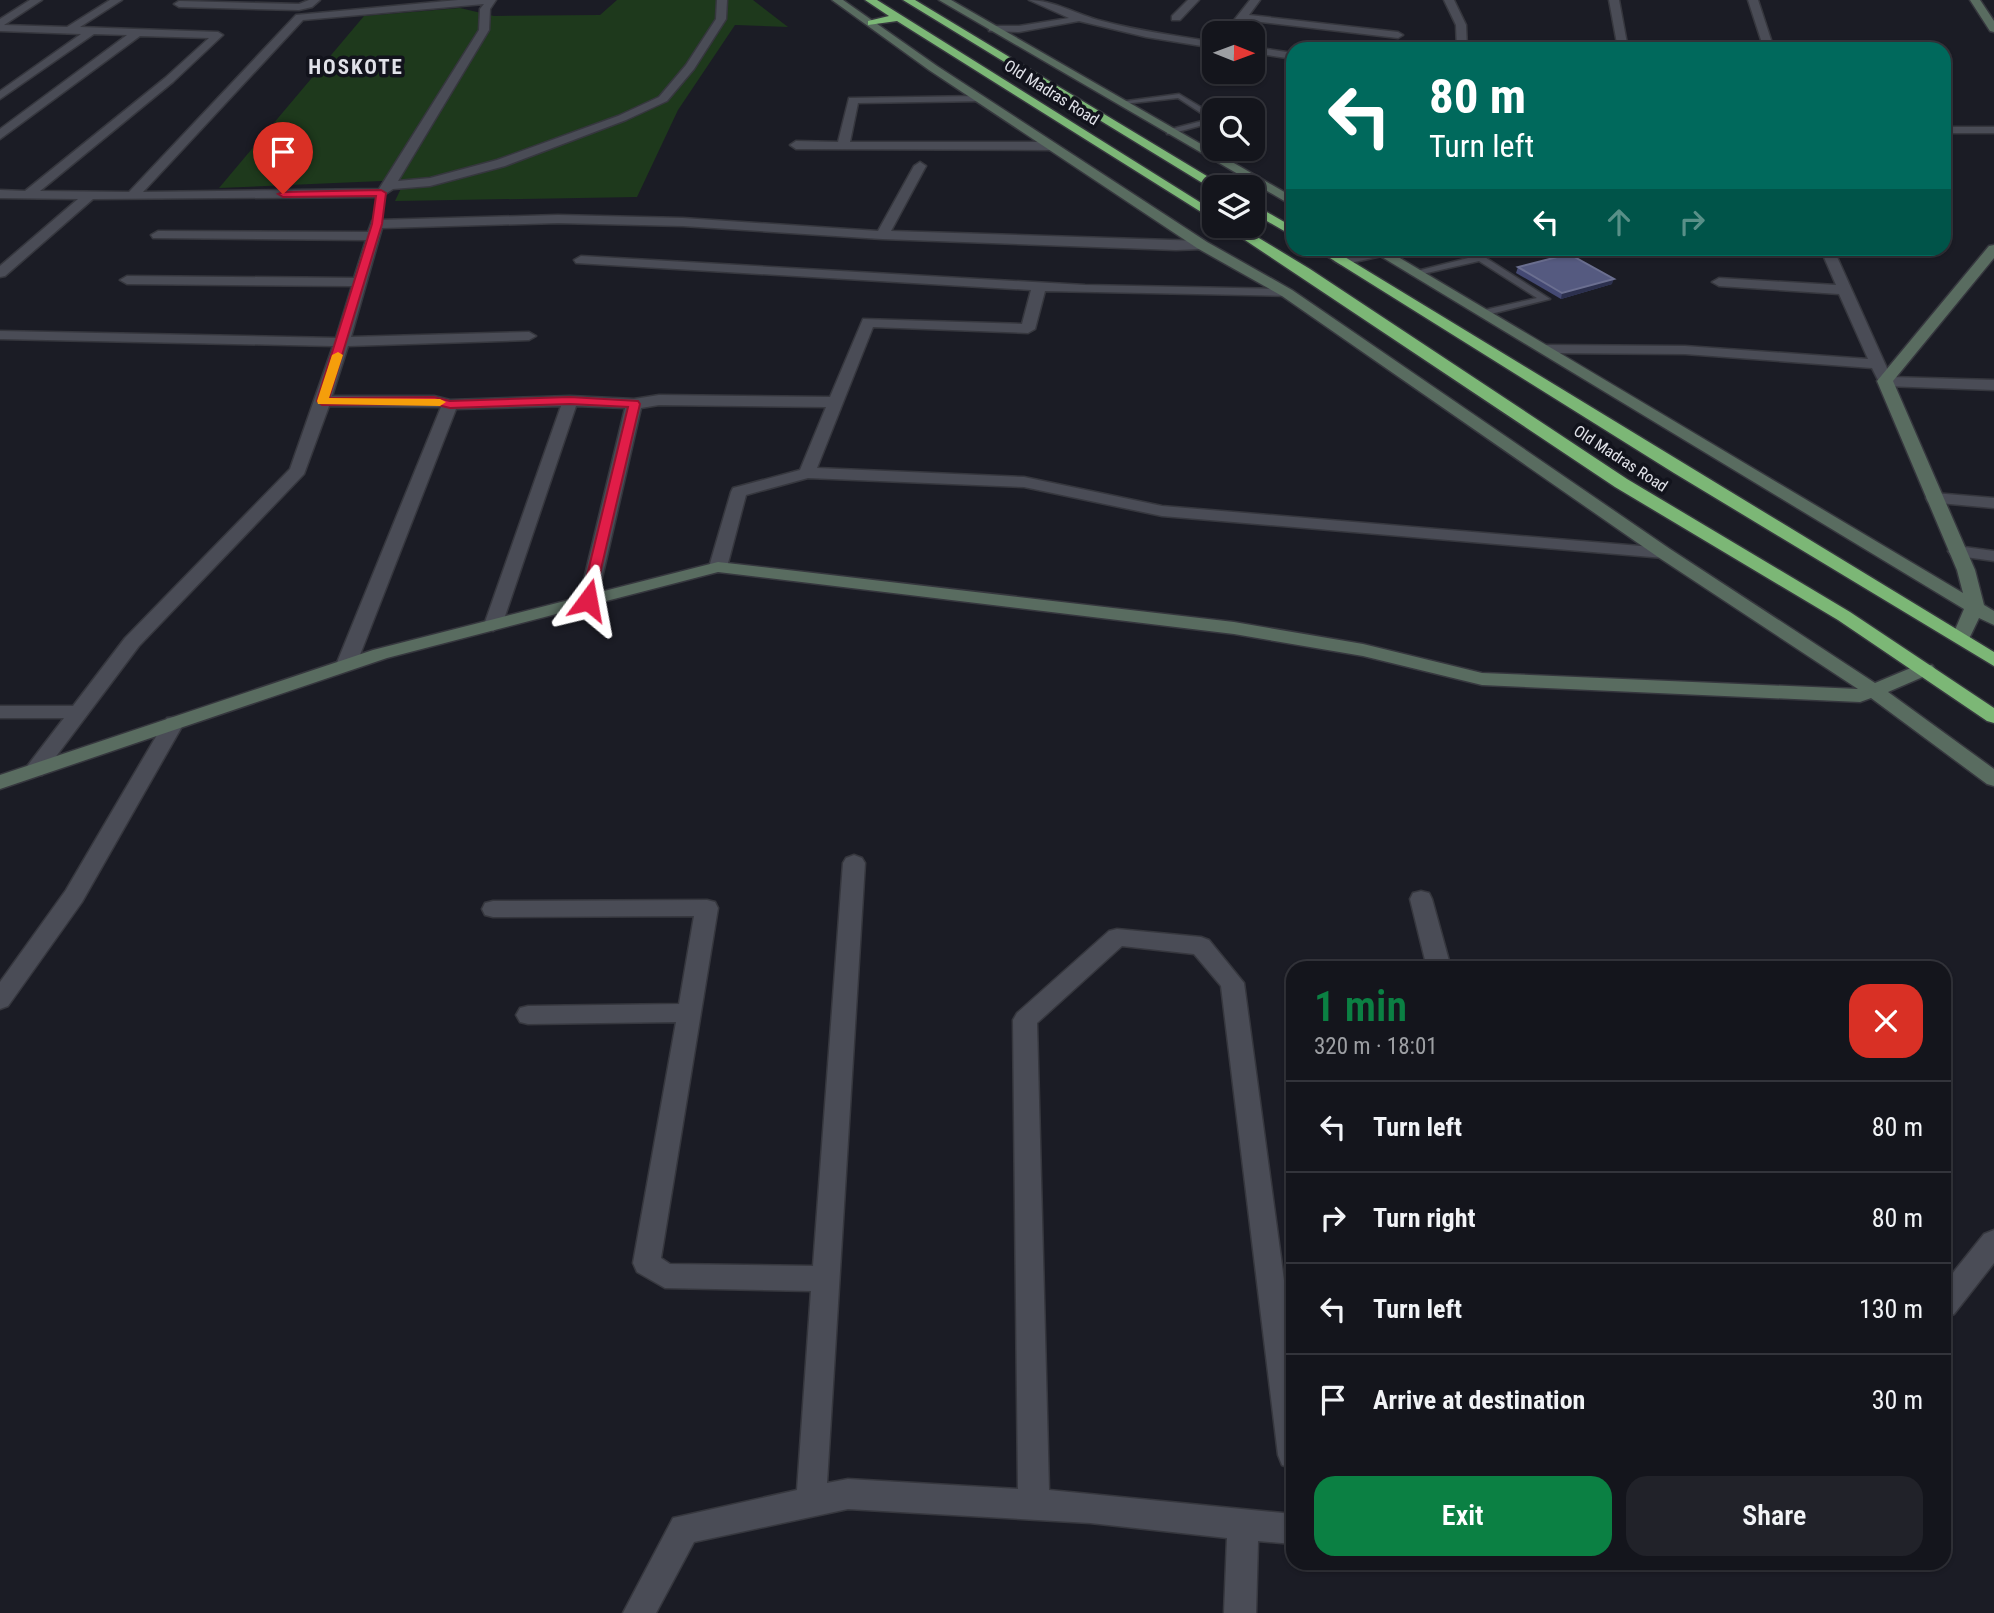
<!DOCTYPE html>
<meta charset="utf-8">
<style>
:root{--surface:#14151c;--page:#212229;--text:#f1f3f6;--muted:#9d9fa3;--line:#33343b;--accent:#0b8043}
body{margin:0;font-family:"Roboto Condensed",sans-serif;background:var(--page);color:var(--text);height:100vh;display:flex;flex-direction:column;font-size:26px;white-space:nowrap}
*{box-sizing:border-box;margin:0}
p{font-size:23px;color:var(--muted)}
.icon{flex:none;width:38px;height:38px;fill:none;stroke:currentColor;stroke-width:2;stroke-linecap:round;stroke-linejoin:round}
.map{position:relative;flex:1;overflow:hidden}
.side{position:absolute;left:1286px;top:961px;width:665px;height:609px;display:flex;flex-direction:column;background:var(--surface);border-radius:21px;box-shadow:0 2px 5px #0004,0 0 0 2px var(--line)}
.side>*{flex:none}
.hud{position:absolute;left:1286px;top:42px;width:665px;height:214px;border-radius:21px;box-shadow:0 2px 5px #0004,0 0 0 2px var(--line);background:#00695c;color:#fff;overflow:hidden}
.needle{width:46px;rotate:91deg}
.tools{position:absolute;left:1202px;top:21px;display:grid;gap:14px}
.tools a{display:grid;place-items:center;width:63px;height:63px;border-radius:14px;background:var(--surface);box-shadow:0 2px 5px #0004,0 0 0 2px var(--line);font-size:35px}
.pin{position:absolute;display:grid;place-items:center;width:60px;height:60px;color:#fff;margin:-72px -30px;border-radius:50% 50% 50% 0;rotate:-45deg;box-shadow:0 0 7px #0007}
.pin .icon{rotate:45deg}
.me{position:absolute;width:77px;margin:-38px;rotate:13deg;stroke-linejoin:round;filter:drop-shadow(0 0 5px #0008)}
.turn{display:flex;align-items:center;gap:24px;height:147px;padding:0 28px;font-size:32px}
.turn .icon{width:91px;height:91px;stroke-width:2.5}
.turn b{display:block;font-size:49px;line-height:60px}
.lanes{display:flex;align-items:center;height:66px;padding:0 28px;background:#0003;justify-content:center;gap:35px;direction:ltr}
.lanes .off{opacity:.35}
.round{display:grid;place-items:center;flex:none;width:74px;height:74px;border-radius:21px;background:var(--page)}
.overview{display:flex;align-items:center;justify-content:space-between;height:119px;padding:0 28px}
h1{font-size:42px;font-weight:600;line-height:52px;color:var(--accent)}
.button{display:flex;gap:14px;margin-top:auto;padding:14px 28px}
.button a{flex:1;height:80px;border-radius:21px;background:var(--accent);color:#fff;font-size:28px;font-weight:600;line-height:80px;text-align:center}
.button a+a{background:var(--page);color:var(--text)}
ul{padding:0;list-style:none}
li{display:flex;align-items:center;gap:21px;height:91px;padding:0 28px;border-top:2px solid var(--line)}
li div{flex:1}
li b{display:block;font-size:26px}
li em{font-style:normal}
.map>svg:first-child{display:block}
</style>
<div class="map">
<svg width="1994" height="1613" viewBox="0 0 1994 1613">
<rect width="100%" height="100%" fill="#1b1c25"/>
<path fill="#1e391c" d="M617 0H753L788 27 735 25 678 110 637 197 395 201 405 180 219 188 364 16 460 8 494 16 600 15Z"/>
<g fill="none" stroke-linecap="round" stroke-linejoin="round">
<defs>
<path id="lane" d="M1179 94 1214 115V122L1170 134H1167V130L1210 119 1178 98 1123 104 1119 102Z
M1480 255 1483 256 1550 299 1483 316 1478 313 1480 311 1537 298 1479 261 1414 276 1409 273Z"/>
<path id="street" d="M30 0H42L4 25 67 27 110 0H122L80 27 218 32 223 35 173 82 40 191 129 192 296 15 458 0H496L490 9 489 30 398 181 430 178 497 160 618 116 659 97 686 65 716 19 717 0H727L726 19 694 69 667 101 626 120 505 166 430 186 393 189 381 197 93 199 5 276 0 277V266L78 199 0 198V190L25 191 165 78 209 38 140 36 0 139V129L127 35 94 34 0 99V91L81 34 0 31V19ZM484 4 480 9 479 30 379 189 143 192 303 20Z
M309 0H320L312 7 299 10 179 7 174 4 179 1 299 4Z
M1029 0C1053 0 1078 15 1102 21 1139 31 1177 36 1214 42V48L1146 37 1079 21 1019 32 989 31V27L993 26H1019L1069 18Z
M1188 0H1199L1180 20H1172V16Z
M1250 0H1260L1249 15 1398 32 1403 35 1398 38 1244 20 1234 33H1224Z
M1444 0H1454L1466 25 1467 49H1457L1456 25Z
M1609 0H1619L1628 49H1618Z
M1748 0H1758L1774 49H1764Z
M1253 47 1293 53V59L1253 53Z
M980 96 986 99 984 101 858 103 850 142H1051L1057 146 1051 150 796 149 790 145 796 141 838 142 849 98Z
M1944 127H1994V133H1944Z
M920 162 926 166 891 231 1202 241 1209 245 1202 249 1176 250 882 239 683 226 558 223 382 228 351 337 529 332 536 336 529 340 348 346 332 396H434L450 400 570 396 634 399 659 395 830 397 863 319 1022 324 1031 290 576 263 574 260 581 256 1085 285 1287 289 1294 293 1292 296 1045 291 1035 329 1028 333 873 327 817 468 1024 477 1162 506 1664 548 1673 553 1664 558 1162 516 1024 487 808 478 746 495 727 567 718 572 709 567 731 492 733 488 800 470 826 407 659 405 641 408 597 600 588 605 579 600 625 408 576 406 502 625 493 631 484 625 561 406 456 409 356 665 346 671 336 665 441 407 329 406 304 474 139 646 42 775H28L25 770 28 765 64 718H0V706H73L125 638 290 469 333 346 0 339V331L336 338 352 286 127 284 120 280 127 276 354 278 366 240 153 238 151 235 158 231 368 232 372 221 377 220 558 215 683 218 878 231 914 166Z
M1372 248H1418L1341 265 1334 261Z
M1820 248H1833L1891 377 1994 380V390L1885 386 1880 384 1872 368 1685 354 1545 353 1538 349 1545 345 1685 346 1868 359 1839 294 1719 286 1712 282 1719 278 1836 285Z
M1934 493 1994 498V508L1928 502 1926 498 1928 494Z
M1957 546 1994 551V561L1951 555 1948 551Z
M174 717 181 718 184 723 82 902 8 1006 0 1009V982L66 890 164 723 167 718Z
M854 855 862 858 865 863 827 1483 848 1479 1018 1489 1013 1020 1017 1013 1109 931 1117 929 1201 937 1209 940 1244 983 1293 1347V1469L1282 1465 1278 1455 1221 986 1194 954 1122 946 1037 1023 1049 1490 1293 1514V1544L1258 1541 1256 1613H1224L1227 1538 1090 1523 848 1509 694 1542 656 1613H623L673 1518 797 1490 811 1291 665 1288 637 1272 633 1263 676 1022 528 1024 520 1022 516 1015 520 1008 528 1006 679 1004 694 916 493 917 485 915 482 909 485 903 493 901 707 900 715 902 718 908 661 1258 670 1264 813 1266 843 863 846 858Z
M1421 891 1429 893 1432 899 1451 968H1427L1410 899 1413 893Z
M1994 1230V1263L1954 1314 1944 1318V1284L1984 1234Z"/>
<path id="secondary" d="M832 0H843L937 66 1207 242 1292 290 1670 549 1875 683 1918 665H1932L1935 669 1932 673 1888 692 1994 769V786L1987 784 1871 698 1860 702 1482 685 1363 656 1234 634 718 572 387 658 0 789V775L373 650 718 562 1234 622 1363 644 1482 673 1858 689 1658 557 1282 296 1197 248 929 70Z
M939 0H951L1293 197V206Z
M1970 0H1980L1994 21V32L1990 31Z
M1994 245V258L1893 381 1975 570 1984 605 1994 611V625L1979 618 1968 641 1961 643 1952 637 1964 609 1367 248H1383L1963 593 1957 570 1877 381 1989 246Z"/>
<path id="highway" d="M865 0H877L1214 211V220L897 21 868 25V21L889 16Z
M903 0H915L1225 187H1214V190Z
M1253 204 1293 227V236L1253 213Z
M1224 226H1239L1310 269 1627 479 1850 612 1994 708V723L1987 721 1838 620 1615 487Z
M1314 248H1330L1994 652V666L1674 473Z"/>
</defs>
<use href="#lane" stroke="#36373e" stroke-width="3"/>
<use href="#street" stroke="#36373e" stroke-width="3"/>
<use href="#secondary" stroke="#36373e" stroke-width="3"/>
<use href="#highway" stroke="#36373e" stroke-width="3"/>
<use href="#lane" fill="#4a4c56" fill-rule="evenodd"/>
<use href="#street" fill="#4a4c56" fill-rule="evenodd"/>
<use href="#secondary" fill="#596c60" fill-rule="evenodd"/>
<use href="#highway" fill="#7cb776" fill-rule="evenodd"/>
</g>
<path fill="#444973" d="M1518 267 1612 284 1561 299 1516 273Z"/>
<path fill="#2c304e" d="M1614 279 1612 284 1561 299 1562 293Z"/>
<path fill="#555a80" stroke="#6b6f90" stroke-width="2" d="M1569 254 1614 279 1562 293 1518 267Z"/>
<path fill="#e11d48" stroke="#92132f" stroke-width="2" d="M381 190 386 193 382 224 329 398 434 397 450 401 570 397 638 401 640 404 593 603H583L581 600 628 407 570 404 450 408 434 404 322 405 317 401 372 224 376 196 283 197 278 194 283 192Z"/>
<path fill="#f59e0b" d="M338 352 343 355 329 398 440 399 446 402 440 406 318 404 317 401 332 355Z"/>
<g text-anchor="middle" stroke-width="7" stroke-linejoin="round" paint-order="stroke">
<g font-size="16" fill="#e1e2e9" stroke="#12131c">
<text transform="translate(1052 92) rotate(32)" y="6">Old Madras Road</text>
<text transform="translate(1621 458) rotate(33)" y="6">Old Madras Road</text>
</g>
<g font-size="21" font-weight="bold" letter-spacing="2" fill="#e1e2e9" stroke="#12131c">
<text x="356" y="74">HOSKOTE</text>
</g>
</g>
</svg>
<div class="tools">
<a><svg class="needle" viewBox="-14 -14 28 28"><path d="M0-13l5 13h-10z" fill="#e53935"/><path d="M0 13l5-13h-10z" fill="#9d9fa3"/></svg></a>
<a><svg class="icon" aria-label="search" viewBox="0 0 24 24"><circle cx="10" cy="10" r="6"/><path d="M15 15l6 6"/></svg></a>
<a><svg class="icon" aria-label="layers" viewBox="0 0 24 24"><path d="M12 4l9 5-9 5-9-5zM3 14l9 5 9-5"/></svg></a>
</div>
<div class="pin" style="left:283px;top:194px;background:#d93025"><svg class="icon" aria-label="arrive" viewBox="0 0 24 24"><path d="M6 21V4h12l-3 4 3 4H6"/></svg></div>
<svg class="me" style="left:588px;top:600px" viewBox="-20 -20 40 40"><path d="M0-17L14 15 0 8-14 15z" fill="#e11d48" stroke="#fff" stroke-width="4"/></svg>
<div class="hud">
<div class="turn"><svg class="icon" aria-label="left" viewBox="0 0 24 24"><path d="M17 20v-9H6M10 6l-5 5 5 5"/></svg><div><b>80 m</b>Turn left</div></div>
<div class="lanes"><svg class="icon" aria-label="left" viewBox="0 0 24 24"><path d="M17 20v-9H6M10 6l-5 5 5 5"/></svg><svg class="icon off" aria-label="ahead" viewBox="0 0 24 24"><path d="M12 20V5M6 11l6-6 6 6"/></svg><svg class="icon off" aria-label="right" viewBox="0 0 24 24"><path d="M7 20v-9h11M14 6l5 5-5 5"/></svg></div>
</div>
<section class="side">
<div class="overview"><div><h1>1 min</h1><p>320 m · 18:01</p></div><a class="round" style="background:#d93025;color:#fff"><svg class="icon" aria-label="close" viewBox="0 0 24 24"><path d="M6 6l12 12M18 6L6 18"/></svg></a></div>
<ul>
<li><svg class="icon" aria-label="left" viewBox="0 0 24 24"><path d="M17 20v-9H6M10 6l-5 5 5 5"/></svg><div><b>Turn left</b></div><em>80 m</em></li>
<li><svg class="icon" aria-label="right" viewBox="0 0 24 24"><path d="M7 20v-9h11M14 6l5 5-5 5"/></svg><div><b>Turn right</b></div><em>80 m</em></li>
<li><svg class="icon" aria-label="left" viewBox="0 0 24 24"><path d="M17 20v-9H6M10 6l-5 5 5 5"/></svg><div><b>Turn left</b></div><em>130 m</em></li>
<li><svg class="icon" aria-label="arrive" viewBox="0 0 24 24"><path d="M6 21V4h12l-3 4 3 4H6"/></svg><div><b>Arrive at destination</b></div><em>30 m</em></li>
</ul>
<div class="button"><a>Exit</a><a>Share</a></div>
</section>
</div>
